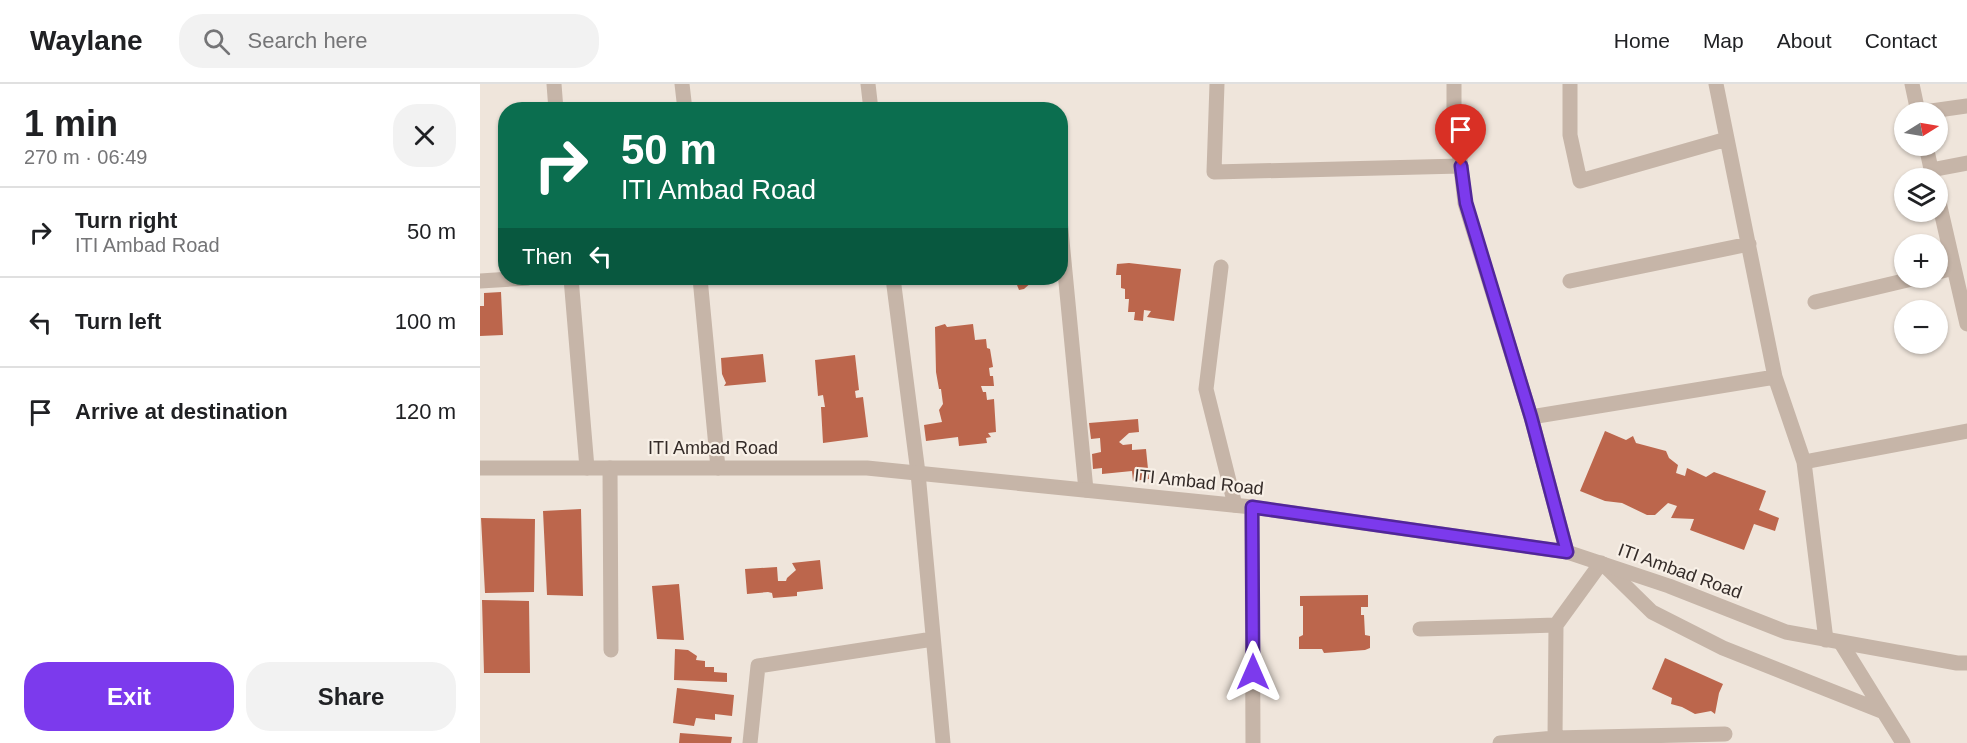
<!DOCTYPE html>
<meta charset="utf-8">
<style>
:root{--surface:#fff;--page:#f2f2f2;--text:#202124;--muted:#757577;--line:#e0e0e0;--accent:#7c3aed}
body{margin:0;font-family:Helvetica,sans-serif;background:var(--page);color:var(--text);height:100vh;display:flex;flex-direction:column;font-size:22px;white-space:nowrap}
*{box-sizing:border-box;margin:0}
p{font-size:20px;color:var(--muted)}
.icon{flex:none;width:33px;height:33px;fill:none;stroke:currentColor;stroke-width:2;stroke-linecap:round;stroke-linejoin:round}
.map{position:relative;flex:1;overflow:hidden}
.panel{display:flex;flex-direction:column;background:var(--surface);width:480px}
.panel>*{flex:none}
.banner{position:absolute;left:18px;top:18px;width:570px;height:183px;border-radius:24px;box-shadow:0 2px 4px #0004;background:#0b6e4f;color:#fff;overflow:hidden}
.needle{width:39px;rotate:79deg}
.fabs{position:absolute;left:1414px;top:18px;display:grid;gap:12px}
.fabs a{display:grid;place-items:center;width:54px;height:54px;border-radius:50%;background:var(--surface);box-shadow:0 2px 4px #0004;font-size:30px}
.pin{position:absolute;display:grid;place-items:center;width:51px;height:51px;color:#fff;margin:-62px -26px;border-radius:50% 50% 50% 0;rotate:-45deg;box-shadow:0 0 6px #0007}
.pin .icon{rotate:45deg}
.me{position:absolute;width:66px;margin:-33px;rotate:0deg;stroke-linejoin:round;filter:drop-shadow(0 0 4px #0008)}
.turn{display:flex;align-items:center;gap:21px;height:126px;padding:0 24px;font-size:27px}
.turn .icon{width:78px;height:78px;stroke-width:2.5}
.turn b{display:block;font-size:42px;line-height:51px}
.then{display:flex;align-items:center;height:57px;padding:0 24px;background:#0003;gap:12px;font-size:22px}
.round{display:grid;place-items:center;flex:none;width:63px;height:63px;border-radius:24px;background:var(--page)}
.overview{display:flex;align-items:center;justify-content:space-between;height:102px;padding:0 24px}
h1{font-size:36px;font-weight:600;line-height:45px}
.cta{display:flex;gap:12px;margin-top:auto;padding:12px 24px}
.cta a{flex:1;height:69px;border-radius:24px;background:var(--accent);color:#fff;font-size:24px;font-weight:600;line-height:69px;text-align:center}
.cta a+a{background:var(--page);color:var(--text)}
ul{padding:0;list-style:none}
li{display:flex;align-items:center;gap:18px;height:90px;padding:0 24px;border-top:2px solid var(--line)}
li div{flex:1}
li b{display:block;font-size:22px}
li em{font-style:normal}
header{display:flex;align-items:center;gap:36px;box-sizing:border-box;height:84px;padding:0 30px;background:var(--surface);border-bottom:2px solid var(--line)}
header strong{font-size:28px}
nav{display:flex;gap:33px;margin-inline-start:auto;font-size:21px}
.search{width:420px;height:54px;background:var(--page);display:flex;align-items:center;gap:15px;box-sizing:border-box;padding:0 21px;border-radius:24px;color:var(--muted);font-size:22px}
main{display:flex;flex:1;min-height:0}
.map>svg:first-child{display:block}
</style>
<header>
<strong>Waylane</strong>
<div class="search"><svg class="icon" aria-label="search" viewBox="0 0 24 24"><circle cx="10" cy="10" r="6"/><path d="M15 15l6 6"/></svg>Search here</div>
<nav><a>Home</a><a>Map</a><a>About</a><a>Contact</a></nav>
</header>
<main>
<section class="panel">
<div class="overview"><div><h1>1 min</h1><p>270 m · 06:49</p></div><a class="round"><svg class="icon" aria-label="close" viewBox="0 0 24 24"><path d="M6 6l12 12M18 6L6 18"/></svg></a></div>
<ul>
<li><svg class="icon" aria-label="right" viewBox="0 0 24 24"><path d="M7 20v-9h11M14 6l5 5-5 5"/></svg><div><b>Turn right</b><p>ITI Ambad Road</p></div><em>50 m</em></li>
<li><svg class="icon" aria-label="left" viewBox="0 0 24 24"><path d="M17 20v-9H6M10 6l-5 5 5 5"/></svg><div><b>Turn left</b></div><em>100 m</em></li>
<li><svg class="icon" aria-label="arrive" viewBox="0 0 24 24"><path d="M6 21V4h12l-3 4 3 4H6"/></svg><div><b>Arrive at destination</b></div><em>120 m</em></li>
</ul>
<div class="cta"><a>Exit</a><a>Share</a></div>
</section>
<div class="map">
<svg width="1487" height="659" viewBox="0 0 1487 659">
<rect width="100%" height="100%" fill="#efe5db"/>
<path fill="#bc664c" d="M649 179 701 185 694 237 667 233 671 227 664 226 663 237 654 236 655 228H648L649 215H645V205L641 204V191H636L637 180Z
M522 194H552L553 197 544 205 539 206 537 201H523Z
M21 208 23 251 0 252V222H4V209Z
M465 240 467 243 493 240 495 256 506 255 507 264 510 265 513 283 509 284 510 292H513L514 302H501L503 308H506L507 316 514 315 516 348 508 349 511 353 506 354 507 359 479 362 478 353 446 357 444 341 462 338 459 326 463 320 461 305H459L456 288 455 243Z
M283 270 286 298 244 302 246 299 242 290 241 274Z
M375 271 379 306 375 307 376 314 383 313 388 353 343 359 341 323H345L343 311 338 312 335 276Z
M658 335 659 348 649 349 639 358 643 361 652 360V366L666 365 669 395 653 397 652 387 622 390V384L613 385 612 370 621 368 620 354 611 355 609 339Z
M1125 347 1146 356 1153 352 1156 359 1186 367 1189 374 1198 381 1196 389 1205 392 1207 384 1226 393 1234 388 1286 407 1279 426 1299 434 1295 447 1274 440 1264 466 1210 446 1214 435 1191 434 1197 422 1188 419 1175 431H1167L1142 419 1125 417 1100 407Z
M101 425 103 512 67 511 63 427Z
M1 434 55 435 54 508 5 509Z
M340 476 343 505 317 508V512L293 514 292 509 288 508 267 510 265 485 297 483 298 497H306L307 494 316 486 312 479Z
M199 500 204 556 177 555 172 502Z
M888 511V523H881V531H884L885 551 890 552V564L885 566 844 569 842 565H819V553L823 551V522H820V512Z
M2 516 49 517 50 589H4Z
M195 565 208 566 217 572 216 576 225 577V583H234V588L247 589V598L194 596Z
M1185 574 1243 600 1239 609 1235 630 1231 627 1215 630 1202 623 1191 620 1192 614 1172 605Z
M197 604 254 611 252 632 235 630V636L216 634 214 642 193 639Z
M200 649 252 653 251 659H199Z"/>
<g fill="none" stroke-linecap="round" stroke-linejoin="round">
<path stroke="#c6b5a8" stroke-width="15" d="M74 0 76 26
M202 0 205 26
M388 0 391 26
M737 0 734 88 981 82
M974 0V23L985 119 1051 333 1087 468
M1090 0V51L1100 97 1247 55
M1236 0 1295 293 1324 378 1346 556
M1432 0 1438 28
M1444 28 1487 22
M1446 62 1453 94
M1451 86 1487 79
M1458 114 1487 240
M580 136 606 406
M741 183 726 305 755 421
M1458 188 1474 184
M91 194 107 384
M220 194 238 384
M413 194 438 389 463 659
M0 197 48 194
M1090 197 1269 160
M1335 218 1436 194
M1051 333 1295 293
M1324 378 1487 347
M130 384 131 566
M772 423 773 659
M1123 480 1172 528 1243 564 1404 628
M940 545 1076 541 1121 479
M1361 559 1423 659
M1075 654 1076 541
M270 659 278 582 453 555
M1020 659 1075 654 1245 650"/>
<path stroke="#c6b5a8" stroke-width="15" d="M0 384H387L772 423 1087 468 1189 502 1306 548 1477 579H1487"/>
</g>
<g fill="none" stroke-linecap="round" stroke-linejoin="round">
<defs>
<path id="route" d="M773 588 772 423 1087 468 1051 333 986 119 981 82"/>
</defs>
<use href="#route" stroke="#51269a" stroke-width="15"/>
<use href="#route" stroke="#7c3aed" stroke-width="10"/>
</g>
<g text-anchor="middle" stroke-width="4.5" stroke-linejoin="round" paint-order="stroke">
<g font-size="18" fill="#342b28" stroke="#f8f0e7">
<text x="233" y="370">ITI Ambad Road</text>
<text transform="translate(719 398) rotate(6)" y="6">ITI Ambad Road</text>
<text transform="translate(1200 487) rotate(20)" y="6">ITI Ambad Road</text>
</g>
</g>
</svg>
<div class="fabs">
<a><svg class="needle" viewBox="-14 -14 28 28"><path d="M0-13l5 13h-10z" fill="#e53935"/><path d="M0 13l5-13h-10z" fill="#757577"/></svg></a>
<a><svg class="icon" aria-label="layers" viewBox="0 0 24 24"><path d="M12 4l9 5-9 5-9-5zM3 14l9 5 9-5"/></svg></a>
<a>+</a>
<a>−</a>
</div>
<div class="pin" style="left:981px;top:82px;background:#d93025"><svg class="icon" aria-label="arrive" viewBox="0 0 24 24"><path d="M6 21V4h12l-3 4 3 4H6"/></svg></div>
<svg class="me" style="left:773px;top:588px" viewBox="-20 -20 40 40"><path d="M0-17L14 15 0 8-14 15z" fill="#7c3aed" stroke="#fff" stroke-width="4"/></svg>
<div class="banner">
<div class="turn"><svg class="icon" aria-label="right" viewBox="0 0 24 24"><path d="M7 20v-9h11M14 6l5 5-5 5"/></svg><div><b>50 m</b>ITI Ambad Road</div></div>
<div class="then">Then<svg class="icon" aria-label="left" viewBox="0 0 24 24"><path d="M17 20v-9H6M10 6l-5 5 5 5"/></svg></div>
</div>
</div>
</main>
